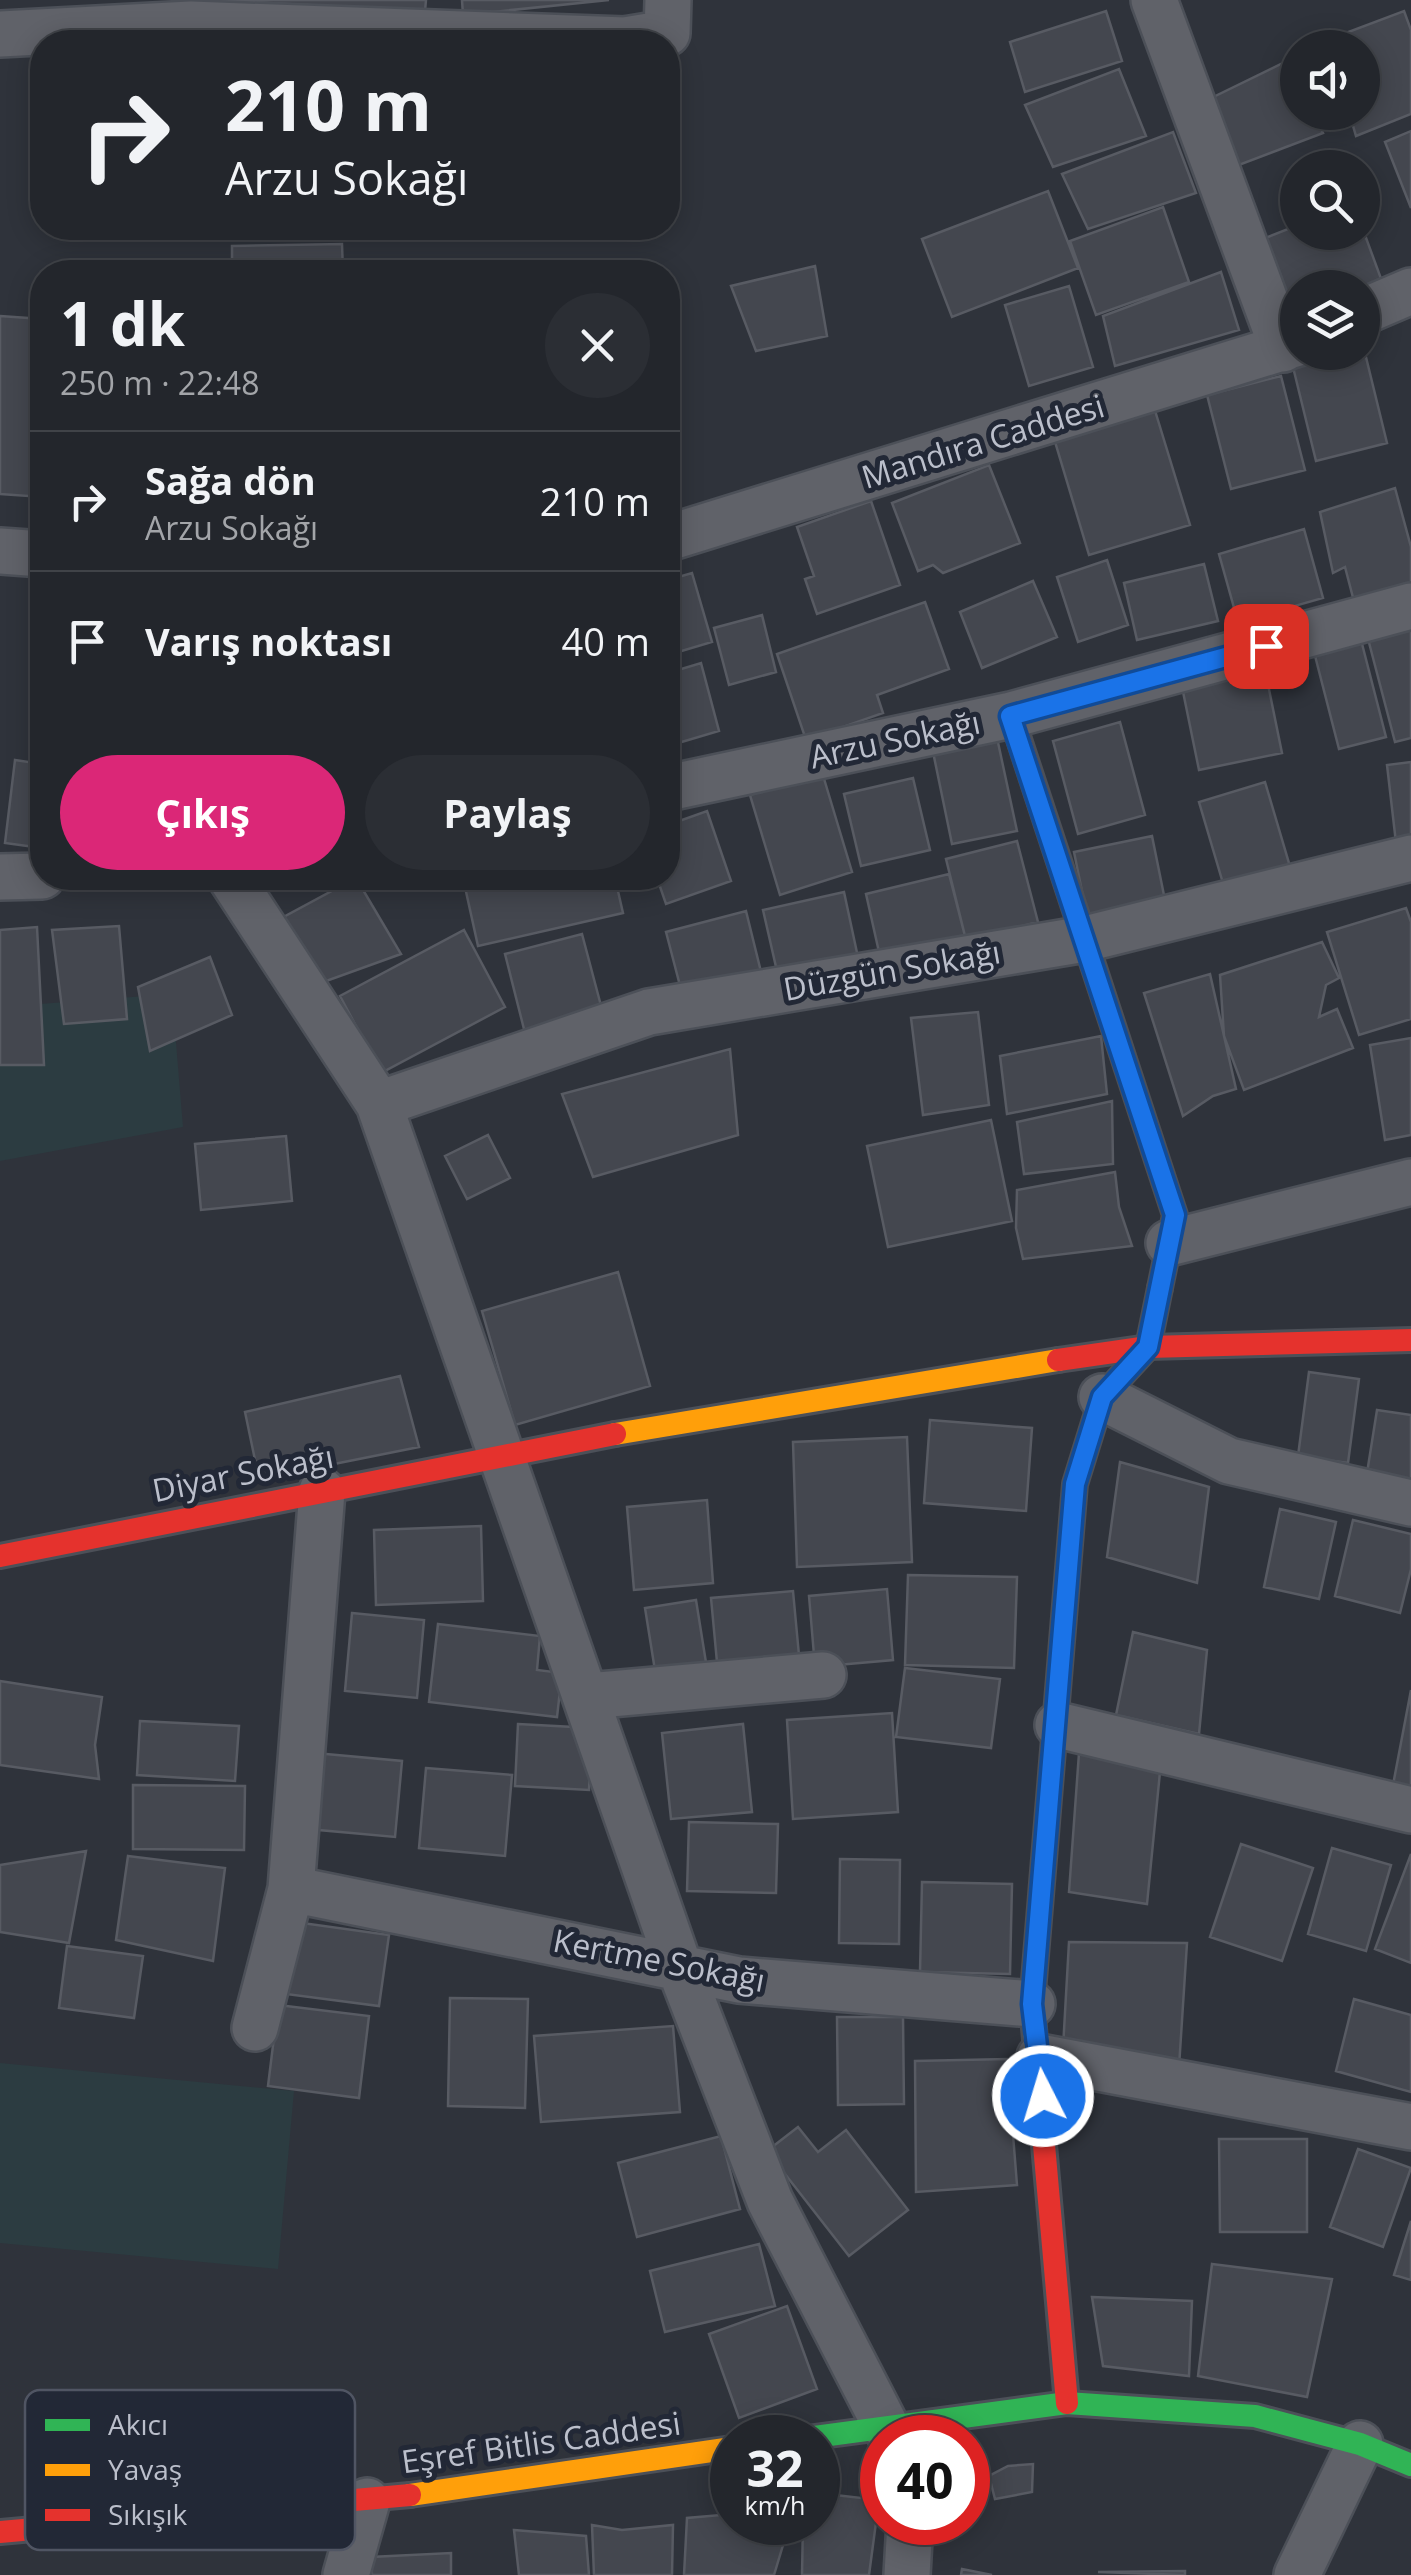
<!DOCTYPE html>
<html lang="tr">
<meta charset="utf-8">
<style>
:root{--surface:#23262c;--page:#2b2e34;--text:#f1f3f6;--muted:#a3a5a9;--line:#404348;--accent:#db2777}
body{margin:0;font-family:"Open Sans",sans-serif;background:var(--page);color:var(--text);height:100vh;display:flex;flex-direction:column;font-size:38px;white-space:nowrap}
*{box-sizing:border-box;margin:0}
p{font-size:32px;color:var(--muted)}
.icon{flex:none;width:55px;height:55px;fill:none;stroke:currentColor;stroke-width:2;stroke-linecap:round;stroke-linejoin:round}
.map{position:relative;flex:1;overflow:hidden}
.drawer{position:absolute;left:30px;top:260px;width:650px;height:630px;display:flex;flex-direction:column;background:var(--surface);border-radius:40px;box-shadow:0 5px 25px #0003,0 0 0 2px var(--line)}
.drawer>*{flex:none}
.guide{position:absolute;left:30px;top:30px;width:650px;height:210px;border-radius:40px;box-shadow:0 5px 25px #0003,0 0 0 2px var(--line);background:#23262c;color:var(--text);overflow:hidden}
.controls{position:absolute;left:1280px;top:30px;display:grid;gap:20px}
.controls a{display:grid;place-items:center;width:100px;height:100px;border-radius:50%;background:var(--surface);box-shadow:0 5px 25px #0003,0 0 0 2px var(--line);font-size:50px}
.speed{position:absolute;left:710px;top:2415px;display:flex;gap:20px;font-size:50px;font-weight:700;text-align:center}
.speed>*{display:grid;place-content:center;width:130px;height:130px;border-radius:50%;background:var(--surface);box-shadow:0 5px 25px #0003,0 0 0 2px var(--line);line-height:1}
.speed small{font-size:25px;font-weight:400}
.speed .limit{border:15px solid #d22;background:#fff;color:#111}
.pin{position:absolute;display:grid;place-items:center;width:85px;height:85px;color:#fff;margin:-42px;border-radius:20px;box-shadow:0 5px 15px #0006}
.me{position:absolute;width:110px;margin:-55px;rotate:355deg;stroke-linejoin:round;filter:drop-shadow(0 0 8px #0008)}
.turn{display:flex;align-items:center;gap:35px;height:210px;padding:0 30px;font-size:45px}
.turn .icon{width:130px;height:130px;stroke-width:2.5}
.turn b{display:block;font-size:70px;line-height:85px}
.round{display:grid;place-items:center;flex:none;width:105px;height:105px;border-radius:52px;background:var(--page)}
.summary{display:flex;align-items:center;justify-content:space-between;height:170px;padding:0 30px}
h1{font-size:60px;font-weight:700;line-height:75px}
.cta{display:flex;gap:20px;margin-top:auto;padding:20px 30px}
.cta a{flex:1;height:115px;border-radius:60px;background:var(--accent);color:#fff;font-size:40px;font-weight:700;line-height:115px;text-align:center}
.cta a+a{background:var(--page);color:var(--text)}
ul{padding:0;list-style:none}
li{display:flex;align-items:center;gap:30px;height:140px;padding:0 30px;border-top:2px solid var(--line)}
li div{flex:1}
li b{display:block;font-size:38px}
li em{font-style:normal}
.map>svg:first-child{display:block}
</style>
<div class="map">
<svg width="1411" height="2575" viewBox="0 0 1411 2575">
<rect width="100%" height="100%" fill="#2f333b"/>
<path fill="#2c3c41" d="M172 994 183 1127 0 1161V1007Z
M0 2063 294 2091 278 2269 0 2243Z"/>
<path fill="#44474f" stroke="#585b63" stroke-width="2.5" d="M207 0H426L425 11Z
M462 0H609L463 15Z
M1106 11 1122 61 1025 92 1010 42Z
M1404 11 1411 30V114L1356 136 1349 112H1362V48H1329L1327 40Z
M1287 61 1298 83V112H1313L1323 133 1231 168 1199 104Z
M1119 69 1146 136 1053 167 1025 105Z
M1411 131V208L1385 142Z
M1173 132 1196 193 1088 229 1062 174Z
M1048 191 1078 268 952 317 922 239Z
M1163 207 1189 282 1096 315 1070 241Z
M1298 225V232H1362V227L1383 284 1298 288V312L1286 315 1258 241Z
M342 244 343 272H232V246Z
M815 266 827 336 756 351 731 286Z
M1221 272 1239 330 1115 366 1103 316Z
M1069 286 1093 367 1029 386 1005 305Z
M0 316 42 319V497L0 494Z
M1364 349 1387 443 1316 461 1293 367Z
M1281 376 1305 470 1231 489 1207 395Z
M1153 404 1190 525 1089 555 1053 435Z
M989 465 1020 543 943 573 933 565 918 571 892 503Z
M1395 488 1411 547V588L1356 609 1345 567 1333 573 1320 512Z
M871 501 900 585 817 614 805 579 814 576 797 527Z
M1304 529 1323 598 1238 622 1219 554Z
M1107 560 1128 625 1078 642 1057 577Z
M1204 564 1218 621 1137 640 1124 583Z
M692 573 712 642 668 655V580Z
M1033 581 1057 637 982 668 960 612Z
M925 602 949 669 877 695 883 713 806 740 777 654Z
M762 615 776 672 729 685 714 628Z
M1411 623V738L1395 742 1367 635Z
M1360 636 1386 737 1339 749 1313 648Z
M1263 660 1282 753 1199 770 1180 677Z
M701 663 719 731 668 746V673Z
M1120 722 1145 815 1078 834 1053 741Z
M996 733 1017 831 952 844 932 747Z
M15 760 42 764V848L5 843Z
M1411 762V842L1396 843 1387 765Z
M822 772 852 872 780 895 750 795Z
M913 778 930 850 861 866 844 794Z
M1265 782 1291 870 1225 890 1199 802Z
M707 811 731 881 666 904 657 878H668V825Z
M1152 836 1168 915 1090 931 1074 852Z
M1017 841 1038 922 966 940 946 859Z
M949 874 966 940 881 961 866 894Z
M356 878 401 954 318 984 278 920Z
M463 878H615L623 913 478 946Z
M844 892 859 962 779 980 763 910Z
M1406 908 1411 922V1019L1359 1035 1327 932Z
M746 911 763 980 684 1001 666 932Z
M119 926 127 1019 64 1024 52 930Z
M37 927 44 1065H0V930Z
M464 930 505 1007 381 1073 340 996Z
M582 934 604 1017 526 1037 505 954Z
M1322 942 1339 978 1326 985 1319 1017 1337 1009 1353 1048 1244 1090 1224 1036 1220 975Z
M210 957 232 1015 150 1051 138 987Z
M1210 974 1236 1089 1213 1096 1183 1116 1144 993Z
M978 1012 989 1105 923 1115 911 1018Z
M1101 1036 1107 1094 1007 1114 1000 1056Z
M1411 1038V1135L1385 1140 1370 1045Z
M730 1049 738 1135 593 1177 562 1094Z
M1112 1101 1113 1164 1024 1174 1017 1122Z
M991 1120 1012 1221 888 1247 867 1146Z
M488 1135 510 1178 467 1199 445 1156Z
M286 1136 292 1201 201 1210 195 1144Z
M1115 1172 1119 1207 1132 1246 1023 1259 1016 1228 1017 1190Z
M618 1272 650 1386 515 1425 482 1311Z
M1309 1372 1359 1379 1348 1463 1298 1456Z
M400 1376 419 1447 259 1479 245 1412Z
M1377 1410 1411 1415V1480L1367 1473Z
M930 1420 1032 1428 1026 1511 924 1503Z
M907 1437 912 1562 797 1567 793 1442Z
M1120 1462 1209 1487 1197 1583 1107 1557Z
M707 1500 713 1583 634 1590 627 1507Z
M1280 1509 1336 1522 1319 1599 1264 1587Z
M1353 1520 1411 1534V1569L1400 1613 1335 1596Z
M481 1526 483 1601 376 1605 374 1530Z
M908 1575 1017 1577 1014 1668 905 1665Z
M887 1589 893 1660 815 1667 809 1596Z
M793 1591 800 1666 718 1673 711 1598Z
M696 1600 708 1675 657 1683 645 1608Z
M352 1613 424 1620 417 1698 345 1691Z
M438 1624 540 1636 537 1670 562 1673 557 1717 429 1702Z
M1133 1632 1207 1650 1199 1734 1116 1715Z
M905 1668 1000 1679 991 1748 896 1737Z
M0 1681 102 1697 95 1745 99 1779 0 1765Z
M1411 1690V1789L1393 1785Z
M892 1713 898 1812 793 1819 787 1720Z
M140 1721 239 1726 235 1781 137 1775Z
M518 1724 592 1728 589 1790 515 1786Z
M743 1724 752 1812 671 1819 662 1733Z
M315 1753 402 1761 395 1837 308 1829Z
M1079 1753 1160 1772 1147 1904 1069 1892Z
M426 1768 512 1775 505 1856 419 1848Z
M133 1785 245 1786 244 1850 133 1849Z
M689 1822 778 1824 776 1893 687 1891Z
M1241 1844 1313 1868 1282 1961 1210 1937Z
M1332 1848 1391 1865 1366 1951 1308 1934Z
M86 1851 69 1943 0 1932V1865Z
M1411 1854V1963L1375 1949Z
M128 1856 225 1868 213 1961 116 1940Z
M840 1859 900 1860 899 1944 839 1943Z
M922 1882 1012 1884 1010 1974 920 1972Z
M295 1922 389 1935 379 2006 286 1994Z
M1069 1942 1187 1943 1179 2067 1063 2048Z
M67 1946 143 1956 134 2018 59 2008Z
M450 1998 528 1999 525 2108 448 2106Z
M1354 1999 1411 2015V2092L1336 2071Z
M278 2005 369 2016 359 2098 268 2086Z
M837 2017H903L904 2104 838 2105Z
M673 2026 680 2112 541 2122 534 2036Z
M1007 2059 1017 2185 916 2192 915 2061Z
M798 2127 818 2152 846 2130 908 2210 849 2256 767 2151Z
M721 2136 740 2209 637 2237 618 2163Z
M1219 2139H1307V2232H1220Z
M1358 2149 1411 2168 1383 2247 1330 2227Z
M1411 2221V2280L1394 2275Z
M759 2244 775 2306 665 2332 650 2271Z
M1212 2264 1332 2279 1307 2397 1198 2376Z
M1092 2297 1192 2301 1189 2376 1103 2366Z
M787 2306 817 2389 739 2418 709 2334Z
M1033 2464 1032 2492 995 2499 989 2476 1008 2466Z
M818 2493 879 2500 869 2575H802L803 2522H818Z
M732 2514V2522H790L774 2575H684L687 2518Z
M592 2525 622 2530 673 2525 672 2575H594Z
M514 2530 586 2536 589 2575H519Z
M451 2553V2575H372L371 2557Z
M962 2569 992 2575H961Z
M1185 2571V2575L1098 2572Z"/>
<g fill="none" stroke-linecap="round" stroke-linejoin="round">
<defs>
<path id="street" d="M1154 0 1283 349
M0 34 191 24 625 40 667 33 668 0
M1362 312 1411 291
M668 538 1298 343
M0 551 42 554
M668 788 1011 715 1411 606
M0 877 42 876
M231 878 379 1104 679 1966 770 2201 892 2438
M379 1104 649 1012 1085 939 1411 858
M1169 1243 1411 1182
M1102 1397 1229 1461 1411 1503
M588 1696 823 1675
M1058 1725 1411 1810
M291 1889 739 1980 1032 2004
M255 2028 291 1889 322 1491
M1040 2057 1411 2127
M346 2575 367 2501
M907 2575 910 2522
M1297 2575 1360 2444"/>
<path id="fast" d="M807 2438 1067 2403 1255 2416 1360 2444 1411 2465"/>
<path id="slow" d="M615 1434 1058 1360
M1040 2100 1032 2004 1075 1484 1102 1397 1148 1347 1160 1288
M410 2495 732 2448"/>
<path id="jam" d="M1011 715 1175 1215 1160 1288
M1058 1360 1148 1347 1411 1340
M0 1556 615 1434
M1040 2100 1067 2403
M0 2532 410 2495"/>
</defs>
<use href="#street" stroke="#4c5058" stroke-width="50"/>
<use href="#fast" stroke="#4c5058" stroke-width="28"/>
<use href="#slow" stroke="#4c5058" stroke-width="28"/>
<use href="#jam" stroke="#4c5058" stroke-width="28"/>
<use href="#street" stroke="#606269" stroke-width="45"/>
<use href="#fast" stroke="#30b455" stroke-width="22"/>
<use href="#slow" stroke="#ff9f0a" stroke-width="22"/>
<use href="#jam" stroke="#e5322d" stroke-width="22"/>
</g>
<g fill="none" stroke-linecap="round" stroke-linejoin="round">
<defs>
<path id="route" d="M1043 2096 1032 2004 1075 1484 1102 1397 1148 1347 1175 1215 1010 716 1266 646"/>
</defs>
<use href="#route" stroke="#114b97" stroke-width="25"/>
<use href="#route" stroke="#1a73e8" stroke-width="18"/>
</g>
<g text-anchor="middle" stroke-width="10" stroke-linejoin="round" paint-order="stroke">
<g font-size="32" fill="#bbbfcb" stroke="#222836">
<text transform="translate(983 442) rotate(-17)" y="11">Mandıra Caddesi</text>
<text transform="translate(895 740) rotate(-12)" y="11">Arzu Sokağı</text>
<text transform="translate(892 971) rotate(-10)" y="11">Düzgün Sokağı</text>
<text transform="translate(243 1474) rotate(-11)" y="11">Diyar Sokağı</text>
<text transform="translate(659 1961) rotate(11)" y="11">Kertme Sokağı</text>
<text transform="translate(541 2443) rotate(-8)" y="11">Eşref Bitlis Caddesi</text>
</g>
</g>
<rect x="25" y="2390" width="330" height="160" rx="15" fill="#222836" stroke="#505563" stroke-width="2.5"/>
<rect x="45" y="2419" width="45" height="12" fill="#30b455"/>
<rect x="45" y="2464" width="45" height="12" fill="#ff9f0a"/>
<rect x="45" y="2509" width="45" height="12" fill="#e5322d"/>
<g font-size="28" fill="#bbbfcb">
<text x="108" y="2435">Akıcı</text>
<text x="108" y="2480">Yavaş</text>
<text x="108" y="2525">Sıkışık</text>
</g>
</svg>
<div class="controls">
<a><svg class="icon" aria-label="sound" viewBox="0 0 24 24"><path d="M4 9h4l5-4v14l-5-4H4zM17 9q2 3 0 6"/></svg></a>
<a><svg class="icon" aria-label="search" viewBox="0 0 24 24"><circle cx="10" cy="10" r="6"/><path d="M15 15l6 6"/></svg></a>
<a><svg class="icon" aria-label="layers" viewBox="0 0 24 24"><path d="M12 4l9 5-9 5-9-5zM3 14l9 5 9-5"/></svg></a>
</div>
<div class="speed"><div>32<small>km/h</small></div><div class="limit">40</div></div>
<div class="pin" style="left:1266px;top:646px;background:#d93025"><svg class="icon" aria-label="arrive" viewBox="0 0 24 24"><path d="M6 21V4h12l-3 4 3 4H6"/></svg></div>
<svg class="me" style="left:1043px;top:2096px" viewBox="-20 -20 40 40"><circle r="17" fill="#1a73e8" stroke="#fff" stroke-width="3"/><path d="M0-11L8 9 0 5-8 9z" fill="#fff"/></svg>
<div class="guide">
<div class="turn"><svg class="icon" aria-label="right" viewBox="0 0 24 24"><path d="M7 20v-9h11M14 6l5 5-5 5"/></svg><div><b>210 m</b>Arzu Sokağı</div></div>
</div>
<section class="drawer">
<div class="summary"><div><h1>1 dk</h1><p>250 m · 22:48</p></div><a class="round"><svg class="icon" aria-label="close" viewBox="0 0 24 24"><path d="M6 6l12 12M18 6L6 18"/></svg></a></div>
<ul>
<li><svg class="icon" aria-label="right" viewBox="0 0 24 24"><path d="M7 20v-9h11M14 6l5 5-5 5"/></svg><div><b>Sağa dön</b><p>Arzu Sokağı</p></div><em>210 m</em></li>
<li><svg class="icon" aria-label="arrive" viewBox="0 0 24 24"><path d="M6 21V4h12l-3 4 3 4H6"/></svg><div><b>Varış noktası</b></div><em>40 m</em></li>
</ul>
<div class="cta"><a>Çıkış</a><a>Paylaş</a></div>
</section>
</div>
